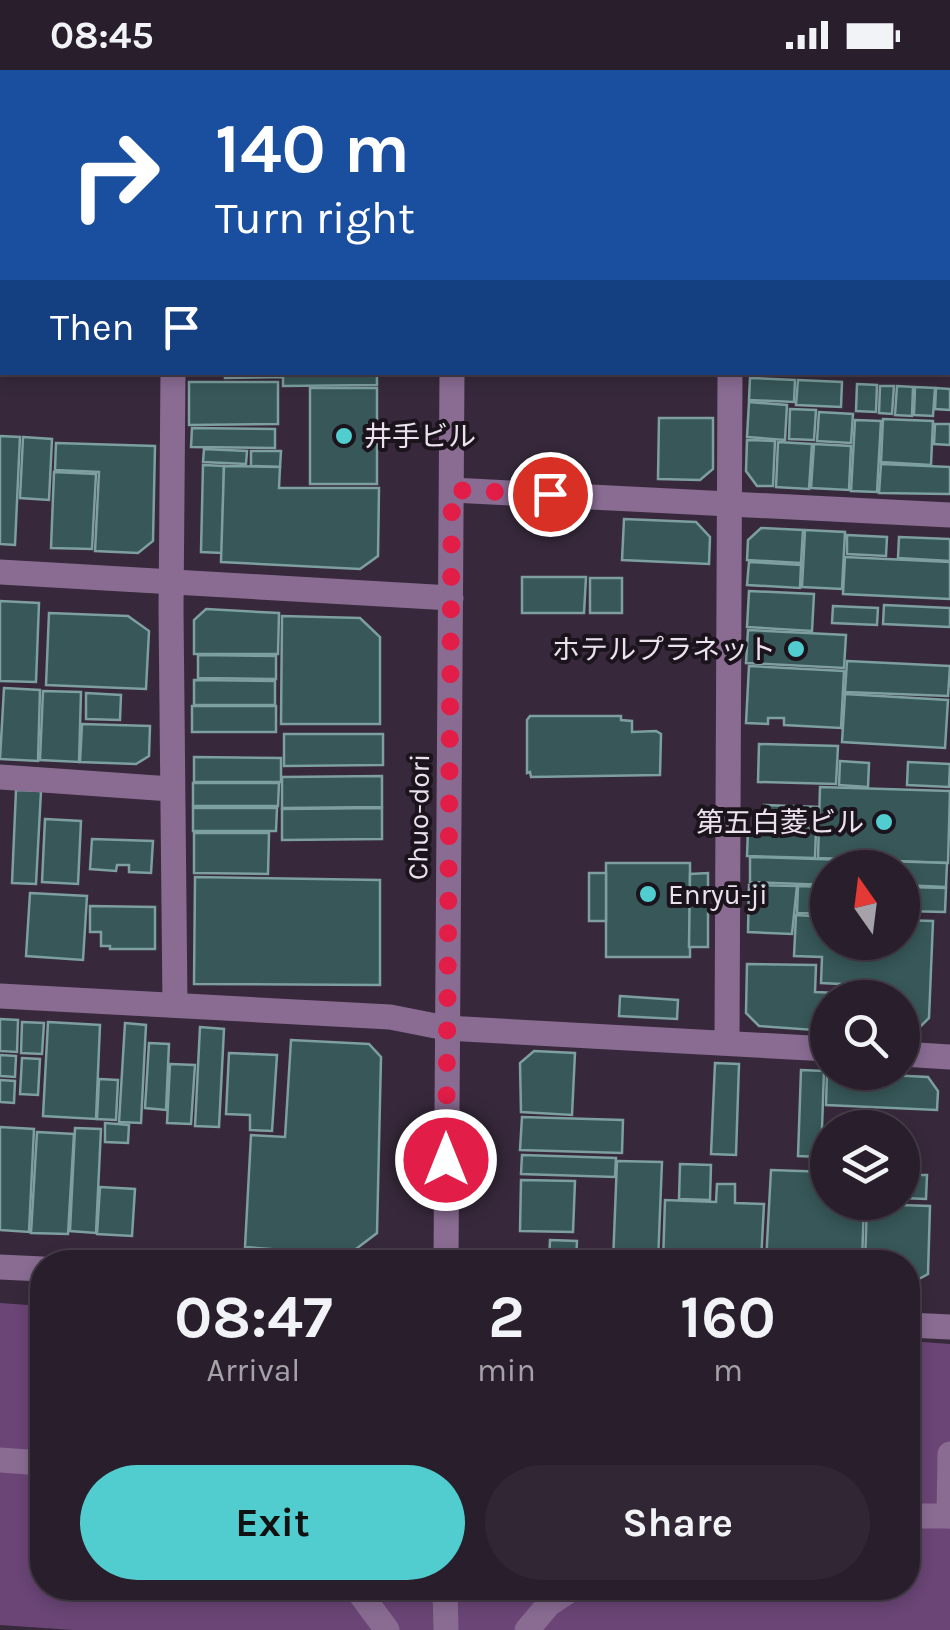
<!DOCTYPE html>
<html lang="en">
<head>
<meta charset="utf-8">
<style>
  body { margin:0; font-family:Karla,"Noto Sans JP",sans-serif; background:#312734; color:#f1f3f6; height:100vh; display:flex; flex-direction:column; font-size:38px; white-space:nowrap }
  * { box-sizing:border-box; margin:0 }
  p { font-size:32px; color:#a5a2a9 }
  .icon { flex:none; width:55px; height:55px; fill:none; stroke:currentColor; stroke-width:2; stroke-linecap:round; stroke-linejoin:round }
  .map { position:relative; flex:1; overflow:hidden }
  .drawer { position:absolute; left:30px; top:1180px; width:890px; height:350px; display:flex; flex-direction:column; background:#291f2c; border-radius:40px; box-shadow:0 5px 15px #0003,0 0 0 2px #453d48 }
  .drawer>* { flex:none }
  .banner { position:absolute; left:0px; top:0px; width:950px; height:305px; box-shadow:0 5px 15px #0003,0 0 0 2px #453d48; background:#1a4fa0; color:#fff; overflow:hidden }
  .needle { width:65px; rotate:346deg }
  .buttons { position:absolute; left:810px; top:780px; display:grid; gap:20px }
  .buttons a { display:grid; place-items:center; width:110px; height:110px; border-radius:50%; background:#291f2c; box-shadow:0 5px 15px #0003,0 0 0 2px #453d48; font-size:50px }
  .pin { position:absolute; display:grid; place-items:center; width:85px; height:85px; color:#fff; margin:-42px; border:5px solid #fff; border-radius:50%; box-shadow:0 2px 10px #0007 }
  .me { position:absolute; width:110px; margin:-55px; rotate:0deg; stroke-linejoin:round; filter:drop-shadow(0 0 8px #0008) }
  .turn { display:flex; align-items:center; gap:35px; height:210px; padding:0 50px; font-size:45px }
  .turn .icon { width:130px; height:130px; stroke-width:2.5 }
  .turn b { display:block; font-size:70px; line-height:85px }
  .then { display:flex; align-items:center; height:95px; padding:0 50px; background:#0003; gap:20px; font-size:38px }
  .eta { display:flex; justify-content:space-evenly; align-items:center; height:170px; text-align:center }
  .eta b { font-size:60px; font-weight:700; line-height:70px }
  .primary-button { display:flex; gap:20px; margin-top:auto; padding:20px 50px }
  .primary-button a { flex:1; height:115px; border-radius:60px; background:#52cdcf; color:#111; font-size:40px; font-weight:700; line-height:115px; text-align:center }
  .primary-button a+a { background:#312734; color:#f1f3f6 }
  .status { display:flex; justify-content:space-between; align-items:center; height:70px; padding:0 50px; background:#291f2c; direction:ltr }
  .status svg { height:28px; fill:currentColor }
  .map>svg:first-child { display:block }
  .green { fill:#6a4576 }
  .building { fill:#375758; stroke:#7d9f9f; stroke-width:2.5 }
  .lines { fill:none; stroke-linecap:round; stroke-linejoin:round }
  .minor { stroke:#8a6c93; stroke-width:25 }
  .route { stroke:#e11d48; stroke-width:18; stroke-dasharray:0 32.4 }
  .poi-dot { fill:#52cdcf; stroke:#1b141d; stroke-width:4 }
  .labels { text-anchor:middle; stroke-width:8; stroke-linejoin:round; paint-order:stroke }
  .poi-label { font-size:28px; fill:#ebe2ee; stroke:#1b141d; text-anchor:start }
  .street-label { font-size:28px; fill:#ebe2ee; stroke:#1b141d }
</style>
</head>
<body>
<div class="status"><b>08:45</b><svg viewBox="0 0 49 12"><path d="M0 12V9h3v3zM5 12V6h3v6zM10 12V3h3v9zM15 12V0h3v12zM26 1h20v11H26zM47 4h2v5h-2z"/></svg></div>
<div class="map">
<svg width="950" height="1560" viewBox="0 0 950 1560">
  <rect width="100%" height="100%" fill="#37293b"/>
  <!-- green -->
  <polygon class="green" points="0,1233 42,1236 42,1518 908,1518 908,1271 950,1274 950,1560 73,1560 0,1555"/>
  <!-- building -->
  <g class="building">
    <polygon points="225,302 377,302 377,315 283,316 283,307 225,308"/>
    <polygon points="750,308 795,310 794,332 749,330"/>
    <polygon points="798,310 842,312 841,337 796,335"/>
    <polygon points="189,312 278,312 278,354 189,355"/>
    <polygon points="857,314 877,315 876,342 856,341"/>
    <polygon points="880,316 894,316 892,344 879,343"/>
    <polygon points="897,316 913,317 912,346 895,345"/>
    <polygon points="915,317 935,318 933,346 914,345"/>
    <rect x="310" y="318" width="67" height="96"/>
    <polygon points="936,318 950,319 950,340 935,339"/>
    <polygon points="749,332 787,335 785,370 747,367"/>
    <polygon points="790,339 816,340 814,370 789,369"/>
    <polygon points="819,342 853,344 851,373 817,371"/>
    <polygon points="659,348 713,348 713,399 700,410 658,409"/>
    <polygon points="883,349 933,351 931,395 881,392"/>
    <polygon points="855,350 881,351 877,422 851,421"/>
    <polygon points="935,354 950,354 950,375 934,374"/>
    <polygon points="192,358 275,359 275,378 191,377"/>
    <polygon points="0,366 20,367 15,475 0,474"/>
    <polygon points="23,367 52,369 49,430 20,428"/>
    <polygon points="747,370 775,371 773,416 757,416 746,401"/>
    <polygon points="778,372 812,374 809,419 776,417"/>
    <polygon points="56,373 155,376 153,471 138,483 95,481 99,402 55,400"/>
    <polygon points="814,374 851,376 849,420 811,418"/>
    <polygon points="204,379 247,381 246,394 203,392"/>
    <polygon points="251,381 281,381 280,397 251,396"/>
    <polygon points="881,394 950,397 950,424 879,423"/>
    <polygon points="203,395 224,396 222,483 201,482"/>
    <polygon points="224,396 280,397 279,418 379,418 378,486 360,499 221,492"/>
    <polygon points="54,402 96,404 92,479 51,478"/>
    <polygon points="624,449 696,452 710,467 709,494 622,490"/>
    <polygon points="761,458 803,460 801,493 747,490 748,470"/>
    <polygon points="805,460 845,462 842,519 802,517"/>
    <polygon points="847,465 887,467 886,486 847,484"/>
    <polygon points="899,467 950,469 950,491 898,488"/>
    <polygon points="845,487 950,492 950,529 843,524"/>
    <polygon points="749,492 801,495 800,518 747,515"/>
    <polygon points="522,507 586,507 584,543 522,543"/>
    <rect x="590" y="508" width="32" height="35"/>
    <polygon points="749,521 814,524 812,561 747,557"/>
    <polygon points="0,531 39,533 36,612 0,611"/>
    <polygon points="884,535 950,538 950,557 883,554"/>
    <polygon points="833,536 878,538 877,555 832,553"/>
    <polygon points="206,539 279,543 278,584 194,584 194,550"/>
    <polygon points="49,543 128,546 149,561 146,619 46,615"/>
    <polygon points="282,546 360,548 380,567 380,654 281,654"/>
    <polygon points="748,560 846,565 844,598 746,593"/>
    <polygon points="198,585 276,586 276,609 198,608"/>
    <polygon points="847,591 950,596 948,626 845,622"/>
    <polygon points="749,596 844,601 841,658 784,655 784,648 768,648 768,654 746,653"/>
    <polygon points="194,610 275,611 275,635 194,635"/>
    <polygon points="4,618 40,620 38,691 0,689"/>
    <polygon points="43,621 81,622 79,692 40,690"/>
    <polygon points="86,623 121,625 120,650 86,649"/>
    <polygon points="845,624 948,630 945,678 842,672"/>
    <rect x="192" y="636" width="84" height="26"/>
    <polygon points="530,646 621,646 621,650 632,651 632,662 656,661 661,664 660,705 531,707 530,702 527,703 527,650"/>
    <polygon points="82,654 150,656 149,686 136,694 80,692"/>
    <polygon points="284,664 383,664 383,695 284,696"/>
    <polygon points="759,674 838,676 836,714 758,712"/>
    <polygon points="194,687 281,688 281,712 194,712"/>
    <polygon points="840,691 869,693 868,717 839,715"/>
    <polygon points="908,692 950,694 949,717 907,715"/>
    <polygon points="382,706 382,737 282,738 282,707"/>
    <polygon points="193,713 279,713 278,736 193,736"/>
    <polygon points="820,717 950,721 948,793 818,788"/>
    <polygon points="16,720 41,721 36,814 12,813"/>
    <polygon points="764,735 819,737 818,759 764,757"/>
    <polygon points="193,738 277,738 276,761 193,761"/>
    <polygon points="382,738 382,769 282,770 282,739"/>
    <polygon points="45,749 81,751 78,814 42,812"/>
    <polygon points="748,760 816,761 815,788 747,786"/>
    <polygon points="194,763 269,763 268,804 194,803"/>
    <polygon points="92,769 153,771 151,803 129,802 129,795 117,795 116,801 90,799"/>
    <polygon points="750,787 849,790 849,798 828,798 828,815 750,812"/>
    <polygon points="855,790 947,793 946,817 902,815 902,798 855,798"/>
    <rect x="606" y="793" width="84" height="94"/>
    <rect x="589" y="803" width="17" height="48"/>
    <polygon points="708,803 708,877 689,877 690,804"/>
    <polygon points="195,807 380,810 380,915 194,914"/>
    <polygon points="749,815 797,816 792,864 748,862"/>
    <polygon points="798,816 828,817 828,844 797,843"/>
    <polygon points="908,817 946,818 945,842 904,841"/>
    <polygon points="30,823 87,826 83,890 26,886"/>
    <polygon points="90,836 155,837 155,879 110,879 110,876 101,876 101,862 90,862"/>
    <polygon points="796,845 828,847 828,872 902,872 902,850 933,851 929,948 920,957 902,956 902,928 860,928 861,915 821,913 822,887 794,886"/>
    <polygon points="747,894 816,895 815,922 838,923 837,928 828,928 828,961 759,956 746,943"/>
    <polygon points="620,926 678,930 677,949 619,946"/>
    <polygon points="0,949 18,950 17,982 0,981"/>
    <polygon points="22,952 44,953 42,984 21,983"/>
    <polygon points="48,952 100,955 96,1049 43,1046"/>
    <polygon points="125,953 146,955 141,1053 119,1052"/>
    <polygon points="200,957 224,959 219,1057 195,1056"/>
    <polygon points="291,970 369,974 381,987 377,1163 348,1185 245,1177 251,1065 285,1067"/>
    <polygon points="149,973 169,974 166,1040 145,1038"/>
    <polygon points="534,981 575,983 572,1045 521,1042 520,993"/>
    <polygon points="229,983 277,985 272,1061 250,1060 250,1045 226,1044"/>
    <polygon points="0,985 16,986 15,1007 0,1006"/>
    <polygon points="22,988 40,989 38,1025 20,1024"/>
    <polygon points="715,993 739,994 736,1085 711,1084"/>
    <polygon points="170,994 195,995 191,1054 167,1053"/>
    <polygon points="801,1000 824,1001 821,1087 798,1086"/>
    <polygon points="827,1002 928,1007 938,1021 937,1040 826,1035"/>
    <polygon points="99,1009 118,1010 116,1050 97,1049"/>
    <polygon points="0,1010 15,1011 14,1033 0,1032"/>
    <polygon points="522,1047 623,1050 622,1083 520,1080"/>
    <polygon points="105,1053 129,1055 128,1073 105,1072"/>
    <polygon points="0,1057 34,1059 29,1162 0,1160"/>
    <polygon points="75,1058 101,1059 96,1163 70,1161"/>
    <polygon points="37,1062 74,1064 68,1164 31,1163"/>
    <polygon points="522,1085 616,1088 615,1107 521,1104"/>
    <polygon points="617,1091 662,1092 658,1192 613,1192"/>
    <polygon points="680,1094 711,1095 710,1130 679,1129"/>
    <polygon points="771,1100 828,1102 828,1132 864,1134 862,1192 766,1192"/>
    <polygon points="902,1105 927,1105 926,1129 902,1128"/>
    <polygon points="521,1110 575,1111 573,1162 520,1161"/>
    <polygon points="717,1114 735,1114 735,1133 764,1134 761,1192 663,1192 665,1130 716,1132"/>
    <polygon points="100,1117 135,1119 132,1166 97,1164"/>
    <polygon points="867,1134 930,1136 928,1204 908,1215 908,1192 865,1192"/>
    <polygon points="550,1170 577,1171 576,1192 549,1192"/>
  </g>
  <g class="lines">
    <!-- minor -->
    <g class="minor">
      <polyline points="453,0 453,2"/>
      <polyline points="681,0 681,2"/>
      <polyline points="177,2 177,0"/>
      <polyline points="837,2 837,0"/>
      <polyline points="948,29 950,29"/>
      <polyline points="0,232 2,232"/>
      <polyline points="173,302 171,540 175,935"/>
      <polyline points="452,420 950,445"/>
      <polyline points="0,502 451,528"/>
      <polyline points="0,707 171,719"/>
      <polyline points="0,926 390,947 446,958 828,979"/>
      <polyline points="727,972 730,302"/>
      <polyline points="902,984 950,987"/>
      <polyline points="446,1192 452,302"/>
      <polyline points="0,1197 42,1199"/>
      <polyline points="908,1255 950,1257"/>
      <polyline points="0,1390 42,1393"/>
      <polyline points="908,1446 950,1446"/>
      <polyline points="949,1446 950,1384"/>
      <polyline points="356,1518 387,1560"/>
      <polyline points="445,1518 446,1560"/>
      <polyline points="527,1560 549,1534 573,1518"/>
    </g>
  </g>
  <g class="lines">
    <!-- route -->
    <polyline class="route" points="446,1090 452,420 550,424"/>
  </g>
  <!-- markers -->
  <g class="poi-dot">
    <circle cx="344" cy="366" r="10"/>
    <circle cx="796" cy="579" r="10"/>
    <circle cx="884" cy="752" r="10"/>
    <circle cx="648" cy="824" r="10"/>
  </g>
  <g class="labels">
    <!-- poi labels -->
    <g class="poi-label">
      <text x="364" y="376">井手ビル</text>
      <text x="776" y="589" text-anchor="end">ホテルプラネット</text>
      <text x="864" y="762" text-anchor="end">第五白菱ビル</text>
      <text x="668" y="834">Enryū-ji</text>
    </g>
    <!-- street labels -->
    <g class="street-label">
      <text transform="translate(418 747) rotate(-89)" y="10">Chuo-dori</text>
    </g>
  </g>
</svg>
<div class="buttons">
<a><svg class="needle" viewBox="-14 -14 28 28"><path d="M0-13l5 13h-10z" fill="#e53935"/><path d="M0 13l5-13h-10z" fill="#a5a2a9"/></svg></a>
<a><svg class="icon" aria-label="search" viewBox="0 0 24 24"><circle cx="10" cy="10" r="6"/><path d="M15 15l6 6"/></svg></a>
<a><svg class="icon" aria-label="layers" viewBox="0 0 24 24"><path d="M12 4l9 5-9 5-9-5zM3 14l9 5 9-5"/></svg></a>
</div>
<div class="pin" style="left:550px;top:424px;background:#d93025"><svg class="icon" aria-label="arrive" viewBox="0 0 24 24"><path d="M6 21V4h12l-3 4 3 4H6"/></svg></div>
<svg class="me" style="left:446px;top:1090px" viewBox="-20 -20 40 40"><circle r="17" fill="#e11d48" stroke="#fff" stroke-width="3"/><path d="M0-11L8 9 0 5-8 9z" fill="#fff"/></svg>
<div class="banner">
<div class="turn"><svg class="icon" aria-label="right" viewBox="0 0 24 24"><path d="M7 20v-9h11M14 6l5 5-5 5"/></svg><div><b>140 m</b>Turn right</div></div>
<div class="then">Then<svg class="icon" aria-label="arrive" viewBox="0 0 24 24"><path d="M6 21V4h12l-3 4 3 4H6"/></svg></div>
</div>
<section class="drawer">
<div class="eta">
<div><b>08:47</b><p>Arrival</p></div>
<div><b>2</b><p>min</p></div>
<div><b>160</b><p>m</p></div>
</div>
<div class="primary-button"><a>Exit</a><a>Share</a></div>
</section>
</div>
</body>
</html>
